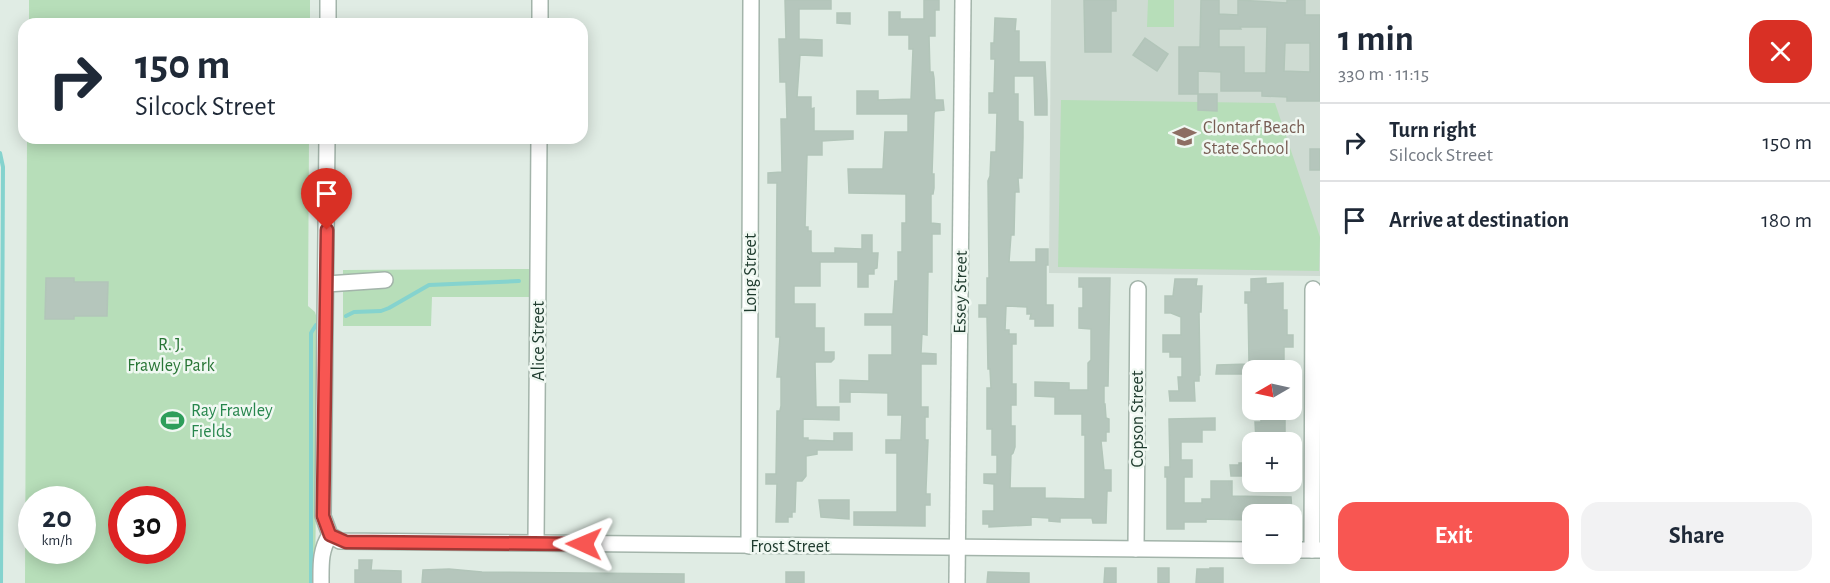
<!DOCTYPE html>
<html lang="en">
<head>
<meta charset="utf-8">
<style>
  body { margin:0; font-family:"Alegreya Sans",sans-serif; background:#f2f2f3; color:#1f2937; height:100vh; display:flex; flex-direction:column; font-size:22px; white-space:nowrap }
  * { box-sizing:border-box; margin:0 }
  p { font-size:20px; color:#747a83 }
  .icon { flex:none; width:33px; height:33px; fill:none; stroke:currentColor; stroke-width:2; stroke-linecap:round; stroke-linejoin:round }
  .map { position:relative; flex:1; overflow:hidden }
  .sheet { display:flex; flex-direction:column; background:#fff; width:510px }
  .sheet>* { flex:none }
  .guide { position:absolute; left:18px; top:18px; width:570px; height:126px; border-radius:18px; box-shadow:0 3px 15px #0003; background:#fff; color:#1f2937; overflow:hidden }
  .needle { width:39px; rotate:261deg }
  .fabs { position:absolute; left:1242px; top:360px; display:grid; gap:12px }
  .fabs a { display:grid; place-items:center; width:60px; height:60px; border-radius:12px; background:#fff; box-shadow:0 3px 15px #0003; font-size:30px }
  .speed { position:absolute; left:18px; top:486px; display:flex; gap:12px; font-size:30px; font-weight:700; text-align:center }
  .speed>* { display:grid; place-content:center; width:78px; height:78px; border-radius:50%; background:#fff; box-shadow:0 3px 15px #0003; line-height:1 }
  .speed small { font-size:15px; font-weight:400 }
  .speed .limit { border:9px solid #d22; background:#fff; color:#111 }
  .pin { position:absolute; display:grid; place-items:center; width:51px; height:51px; color:#fff; margin:-62px -26px; border-radius:50% 50% 50% 0; rotate:-45deg; box-shadow:0 0 6px #0007 }
  .pin .icon { rotate:45deg }
  .me { position:absolute; width:66px; margin:-33px; rotate:271deg; stroke-linejoin:round; filter:drop-shadow(0 0 4px #0008) }
  .turn { display:flex; align-items:center; gap:21px; height:126px; padding:0 18px; font-size:27px }
  .turn .icon { width:78px; height:78px; stroke-width:2.5 }
  .turn b { display:block; font-size:42px; line-height:51px }
  .round { display:grid; place-items:center; flex:none; width:63px; height:63px; border-radius:18px; background:#f2f2f3 }
  .overview { display:flex; align-items:center; justify-content:space-between; height:102px; padding:0 18px }
  h1 { font-size:36px; font-weight:700; line-height:45px }
  .action { display:flex; gap:12px; margin-top:auto; padding:12px 18px }
  .action a { flex:1; height:69px; border-radius:18px; background:#f85652; color:#fff; font-size:24px; font-weight:700; line-height:69px; text-align:center }
  .action a+a { background:#f2f2f3; color:#1f2937 }
  ul { padding:0; list-style:none }
  li { display:flex; align-items:center; gap:18px; height:78px; padding:0 18px; border-top:2px solid #e0e1e3 }
  li div { flex:1 }
  li b { display:block; font-size:22px }
  li em { font-style:normal }
  main { display:flex; flex:1; min-height:0 }
  .map>svg:first-child { display:block }
  .built { fill:#cedbd2 }
  .green { fill:#b7deb9; fill-rule:evenodd }
  .lines { fill:none; stroke-linecap:round; stroke-linejoin:round }
  .stream { stroke:#85d3ce; stroke-width:4 }
  .building { fill:#b5c6bc; stroke:#b2c5b9; stroke-width:1.5; fill-rule:evenodd }
  .minor-casing { stroke:#a3b4aa; stroke-width:18 }
  .minor { stroke:#fff; stroke-width:15 }
  .route-casing { stroke:#a13835; stroke-width:15 }
  .route { stroke:#f85652; stroke-width:10 }
  .labels { text-anchor:middle; stroke-width:5; stroke-linejoin:round; paint-order:stroke }
  .education-label { font-size:18px; fill:#785e54; stroke:#f0f8f2; text-anchor:start }
  .street-label { font-size:18px; fill:#203c2f; stroke:#f0f8f2 }
  .park-label { font-size:18px; fill:#287535; stroke:#f0f8f2 }
  .leisure-label { font-size:18px; fill:#27864d; stroke:#f0f8f2; text-anchor:start }
</style>
</head>
<body>
<main>
<div class="map">
<svg width="1320" height="583" viewBox="0 0 1320 583">
  <rect width="100%" height="100%" fill="#e0ece4"/>
  <!-- built -->
  <polygon class="built" points="1051,0 1320,0 1320,276 1049,273"/>
  <!-- green -->
  <g class="green">
    <rect x="29" y="0" width="281" height="24"/>
    <polygon points="1148,0 1174,0 1174,27 1147,27"/>
    <polygon points="1061,100 1275,103 1320,237 1319,271 1058,267"/>
    <path d="M27 138H309L308 306 315 312 318 322 315 583H25ZM32 500H82V550H32ZM122 500H172V550H122Z"/>
    <polygon points="530,269 529,297 432,297 431,326 343,326 343,270"/>
  </g>
  <g class="lines">
    <!-- stream -->
    <g class="stream">
      <polyline points="0,153 3,167 1,583"/>
      <polyline points="346,316 354,312 381,311 389,308 429,285 519,281"/>
      <polyline points="311,583 311,333 316,325"/>
    </g>
  </g>
  <!-- building -->
  <g class="building">
    <polygon points="785,0 831,0 831,9 799,9 799,39 822,40 822,56 800,55 797,97 811,97 811,109 814,108 814,131 853,131 853,139 822,141 822,155 807,155 805,227 808,227 808,231 811,231 811,251 812,253 835,253 835,248 862,249 862,235 872,235 872,253 878,253 877,268 874,269 874,274 868,274 868,287 858,287 858,262 820,262 820,286 794,286 794,304 815,304 815,328 824,328 824,352 834,352 834,359 831,362 815,362 816,407 839,407 839,420 803,419 803,438 808,438 808,440 834,441 834,433 852,433 852,450 817,450 817,454 806,456 806,476 802,481 796,481 795,512 792,512 792,517 788,517 788,522 776,522 777,484 766,484 766,474 776,474 777,411 780,411 781,406 781,377 777,377 780,337 776,337 777,183 768,183 768,173 782,172 781,119 787,119 786,82 780,82 779,39 786,39"/>
    <polygon points="924,0 939,0 939,10 935,10 935,36 929,36 930,72 933,72 934,78 935,100 943,100 944,110 935,111 934,113 932,174 934,174 934,188 933,194 931,194 931,223 940,224 940,234 932,234 932,272 928,272 927,335 922,334 921,353 936,354 936,364 921,364 921,407 928,407 928,417 925,417 925,440 928,440 926,489 926,494 930,494 930,505 925,505 925,526 854,525 854,512 897,512 897,453 886,453 886,440 901,440 902,415 888,415 888,393 850,392 850,402 840,402 840,380 869,381 869,355 892,355 892,325 865,325 865,314 893,314 895,281 898,281 898,252 902,252 902,223 906,223 906,194 849,193 848,169 883,169 885,132 908,132 908,114 857,114 857,91 878,91 878,100 911,99 913,49 909,49 909,35 889,35 889,12 900,12 900,19 924,19"/>
    <polygon points="1084,0 1116,0 1116,11 1111,11 1111,52 1085,52"/>
    <path d="M1201 0H1219V14L1238 15V0L1287 3V0H1305V15H1320V101H1287V97L1262 96V91H1221V72L1198 71V94H1179V47H1200ZM1240 27H1267L1266 73H1244V47H1219V29H1241ZM1285 43H1310V72L1284 71Z"/>
    <polygon points="837,13 850,13 850,24 837,23"/>
    <polygon points="995,18 1016,19 1015,31 1019,31 1019,62 1045,62 1047,100 1047,115 1035,115 1034,76 1014,76 1014,94 1018,94 1018,121 1023,122 1023,137 1022,178 1018,178 1019,192 1015,192 1014,235 1011,235 1009,262 1036,262 1036,249 1048,249 1048,265 1046,265 1046,305 1053,305 1053,326 1035,326 1035,319 1030,319 1031,314 1027,314 1027,307 1006,306 1005,330 1009,330 1009,334 1016,334 1016,344 1012,344 1012,384 1016,384 1016,405 1011,405 1011,426 1015,426 1015,447 1013,453 1011,455 1010,488 1045,488 1045,498 1085,499 1085,435 1082,435 1082,414 1055,414 1055,397 1035,396 1035,382 1069,383 1069,390 1088,390 1088,363 1091,360 1091,329 1079,328 1079,308 1083,308 1083,287 1079,287 1079,278 1110,278 1108,386 1104,386 1104,404 1105,404 1106,418 1109,419 1109,432 1106,432 1106,441 1101,441 1104,470 1111,470 1111,491 1107,491 1106,523 1093,523 1092,518 1060,518 1060,522 1049,521 1049,518 1031,517 1031,525 989,527 989,524 983,524 983,511 994,511 994,484 984,483 984,474 997,474 997,455 992,455 992,429 987,429 987,388 991,388 990,369 988,369 987,317 979,317 979,305 987,305 987,278 989,278 988,181 990,176 991,152 996,152 997,113 989,113 989,93 994,93 995,59 991,59 991,43 994,43"/>
    <polygon points="1145,38 1168,54 1157,71 1133,55"/>
    <polygon points="1198,94 1217,94 1217,111 1198,110"/>
    <rect x="1310" y="149" width="10" height="21"/>
    <polygon points="46,278 74,278 74,282 108,282 107,316 74,316 74,319 45,319"/>
    <polygon points="1266,278 1266,284 1283,283 1283,310 1287,310 1287,335 1293,335 1293,347 1284,347 1284,360 1281,360 1281,370 1252,370 1252,374 1216,374 1217,365 1249,364 1248,303 1245,303 1245,292 1251,292 1251,279"/>
    <polygon points="1175,279 1197,279 1196,286 1202,286 1201,312 1199,312 1200,375 1199,375 1199,381 1194,381 1195,401 1170,401 1169,391 1179,391 1178,377 1182,377 1182,357 1170,357 1170,352 1163,352 1163,335 1181,335 1181,317 1171,313 1165,313 1165,296 1173,296"/>
    <polygon points="1261,410 1285,410 1285,435 1282,435 1282,442 1256,440 1255,422 1261,422"/>
    <polygon points="1215,418 1215,430 1202,430 1202,442 1181,442 1181,460 1192,460 1192,477 1184,477 1184,503 1202,503 1202,499 1211,499 1211,481 1232,481 1232,496 1291,497 1292,512 1289,512 1289,514 1252,514 1252,520 1206,519 1206,522 1184,522 1184,529 1167,529 1167,477 1165,477 1165,467 1170,467 1169,419"/>
    <polygon points="1239,463 1252,463 1252,476 1231,476 1230,465 1239,465"/>
    <polygon points="819,500 849,500 849,519 821,517"/>
    <polygon points="359,560 372,560 371,570 401,571 401,583 355,583 355,570 359,570"/>
    <polygon points="1105,568 1116,568 1116,583 1104,583"/>
    <rect x="1158" y="568" width="11" height="15"/>
    <polygon points="1210,568 1223,568 1223,583 1196,583 1197,569 1210,569"/>
    <polygon points="449,569 482,572 684,574 684,583 422,583 423,570"/>
    <rect x="786" y="572" width="18" height="11"/>
    <polygon points="988,572 1029,573 1029,583 987,583"/>
  </g>
  <g class="lines">
    <defs>
      <g id="minor">
        <polyline points="328,24 328,0"/>
        <polyline points="540,24 540,0"/>
        <polyline points="327,138 323,516 330,535 340,541 1252,550"/>
        <polyline points="327,284 385,280"/>
        <polyline points="536,543 539,138"/>
        <polyline points="749,546 751,0"/>
        <polyline points="1136,549 1138,289"/>
        <polyline points="1292,550 1320,550"/>
        <polyline points="1312,550 1313,289"/>
        <path d="M321 583C321 565 320 550 330 535"/>
        <polyline points="957,583 963,0"/>
      </g>
    </defs>
    <!-- minor casing -->
    <use href="#minor" class="minor-casing"/>
    <!-- minor -->
    <use href="#minor" class="minor"/>
  </g>
  <g class="lines">
    <defs>
      <polyline id="route" points="327,230 323,516 330,535 346,542 584,544"/>
    </defs>
    <!-- route casing -->
    <use href="#route" class="route-casing"/>
    <!-- route -->
    <use href="#route" class="route"/>
  </g>
  <!-- icons -->
  <defs>
    <symbol id="school-bare" viewBox="-9 -9 18 18"><path d="M0-5L7-2L0 1L-7-2ZM-4 1L0 2.5L4 1V4Q0 6-4 4Z" fill="#8d6e63" stroke="#f0f8f2" stroke-width="2.5" paint-order="stroke"/></symbol>
    <symbol id="stadium-bare" viewBox="-9 -9 18 18"><path d="M0-5a6.5 5 0 1 0 0 10a6.5 5 0 1 0 0-10ZM-3.5-1.8h7v3.6h-7Z" fill="#2e9e5b" stroke="#f0f8f2" stroke-width="2.5" paint-order="stroke"/></symbol>
  </defs>
  <g fill-rule="evenodd">
    <use href="#school-bare" x="1168" y="120" width="33" height="33"/>
    <use href="#stadium-bare" x="156" y="404" width="33" height="33"/>
  </g>
  <g class="labels">
    <!-- education labels -->
    <g class="education-label">
      <text x="1203" y="133">Clontarf Beach<tspan x="1203" dy="21">State School</tspan></text>
    </g>
    <!-- street labels -->
    <g class="street-label">
      <text transform="translate(750 273) rotate(-90)" y="6">Long Street</text>
      <text transform="translate(960 292) rotate(-89)" y="6">Essey Street</text>
      <text transform="translate(538 341) rotate(-90)" y="6">Alice Street</text>
      <text transform="translate(1137 419) rotate(-90)" y="6">Copson Street</text>
      <text x="790" y="552">Frost Street</text>
    </g>
    <!-- park labels -->
    <g class="park-label">
      <text x="171" y="350">R. J.<tspan x="171" dy="21">Frawley Park</tspan></text>
    </g>
    <!-- leisure labels -->
    <g class="leisure-label">
      <text x="191" y="416">Ray Frawley<tspan x="191" dy="21">Fields</tspan></text>
    </g>
  </g>
</svg>
<div class="fabs">
<a><svg class="needle" viewBox="-14 -14 28 28"><path d="M0-13l5 13h-10z" fill="#e53935"/><path d="M0 13l5-13h-10z" fill="#747a83"/></svg></a>
<a>+</a>
<a>−</a>
</div>
<div class="speed"><div>20<small>km/h</small></div><div class="limit">30</div></div>
<div class="pin" style="left:327px;top:230px;background:#d93025"><svg class="icon" aria-label="arrive" viewBox="0 0 24 24"><path d="M6 21V4h12l-3 4 3 4H6"/></svg></div>
<svg class="me" style="left:584px;top:544px" viewBox="-20 -20 40 40"><path d="M0-17L14 15 0 8-14 15z" fill="#f85652" stroke="#fff" stroke-width="4"/></svg>
<div class="guide">
<div class="turn"><svg class="icon" aria-label="right" viewBox="0 0 24 24"><path d="M7 20v-9h11M14 6l5 5-5 5"/></svg><div><b>150 m</b>Silcock Street</div></div>
</div>
</div>
<section class="sheet">
<div class="overview"><div><h1>1 min</h1><p>330 m · 11:15</p></div><a class="round" style="background:#d93025;color:#fff"><svg class="icon" aria-label="close" viewBox="0 0 24 24"><path d="M6 6l12 12M18 6L6 18"/></svg></a></div>
<ul>
<li><svg class="icon" aria-label="right" viewBox="0 0 24 24"><path d="M7 20v-9h11M14 6l5 5-5 5"/></svg><div><b>Turn right</b><p>Silcock Street</p></div><em>150 m</em></li>
<li><svg class="icon" aria-label="arrive" viewBox="0 0 24 24"><path d="M6 21V4h12l-3 4 3 4H6"/></svg><div><b>Arrive at destination</b></div><em>180 m</em></li>
</ul>
<div class="action"><a>Exit</a><a>Share</a></div>
</section>
</main>
</body>
</html>
